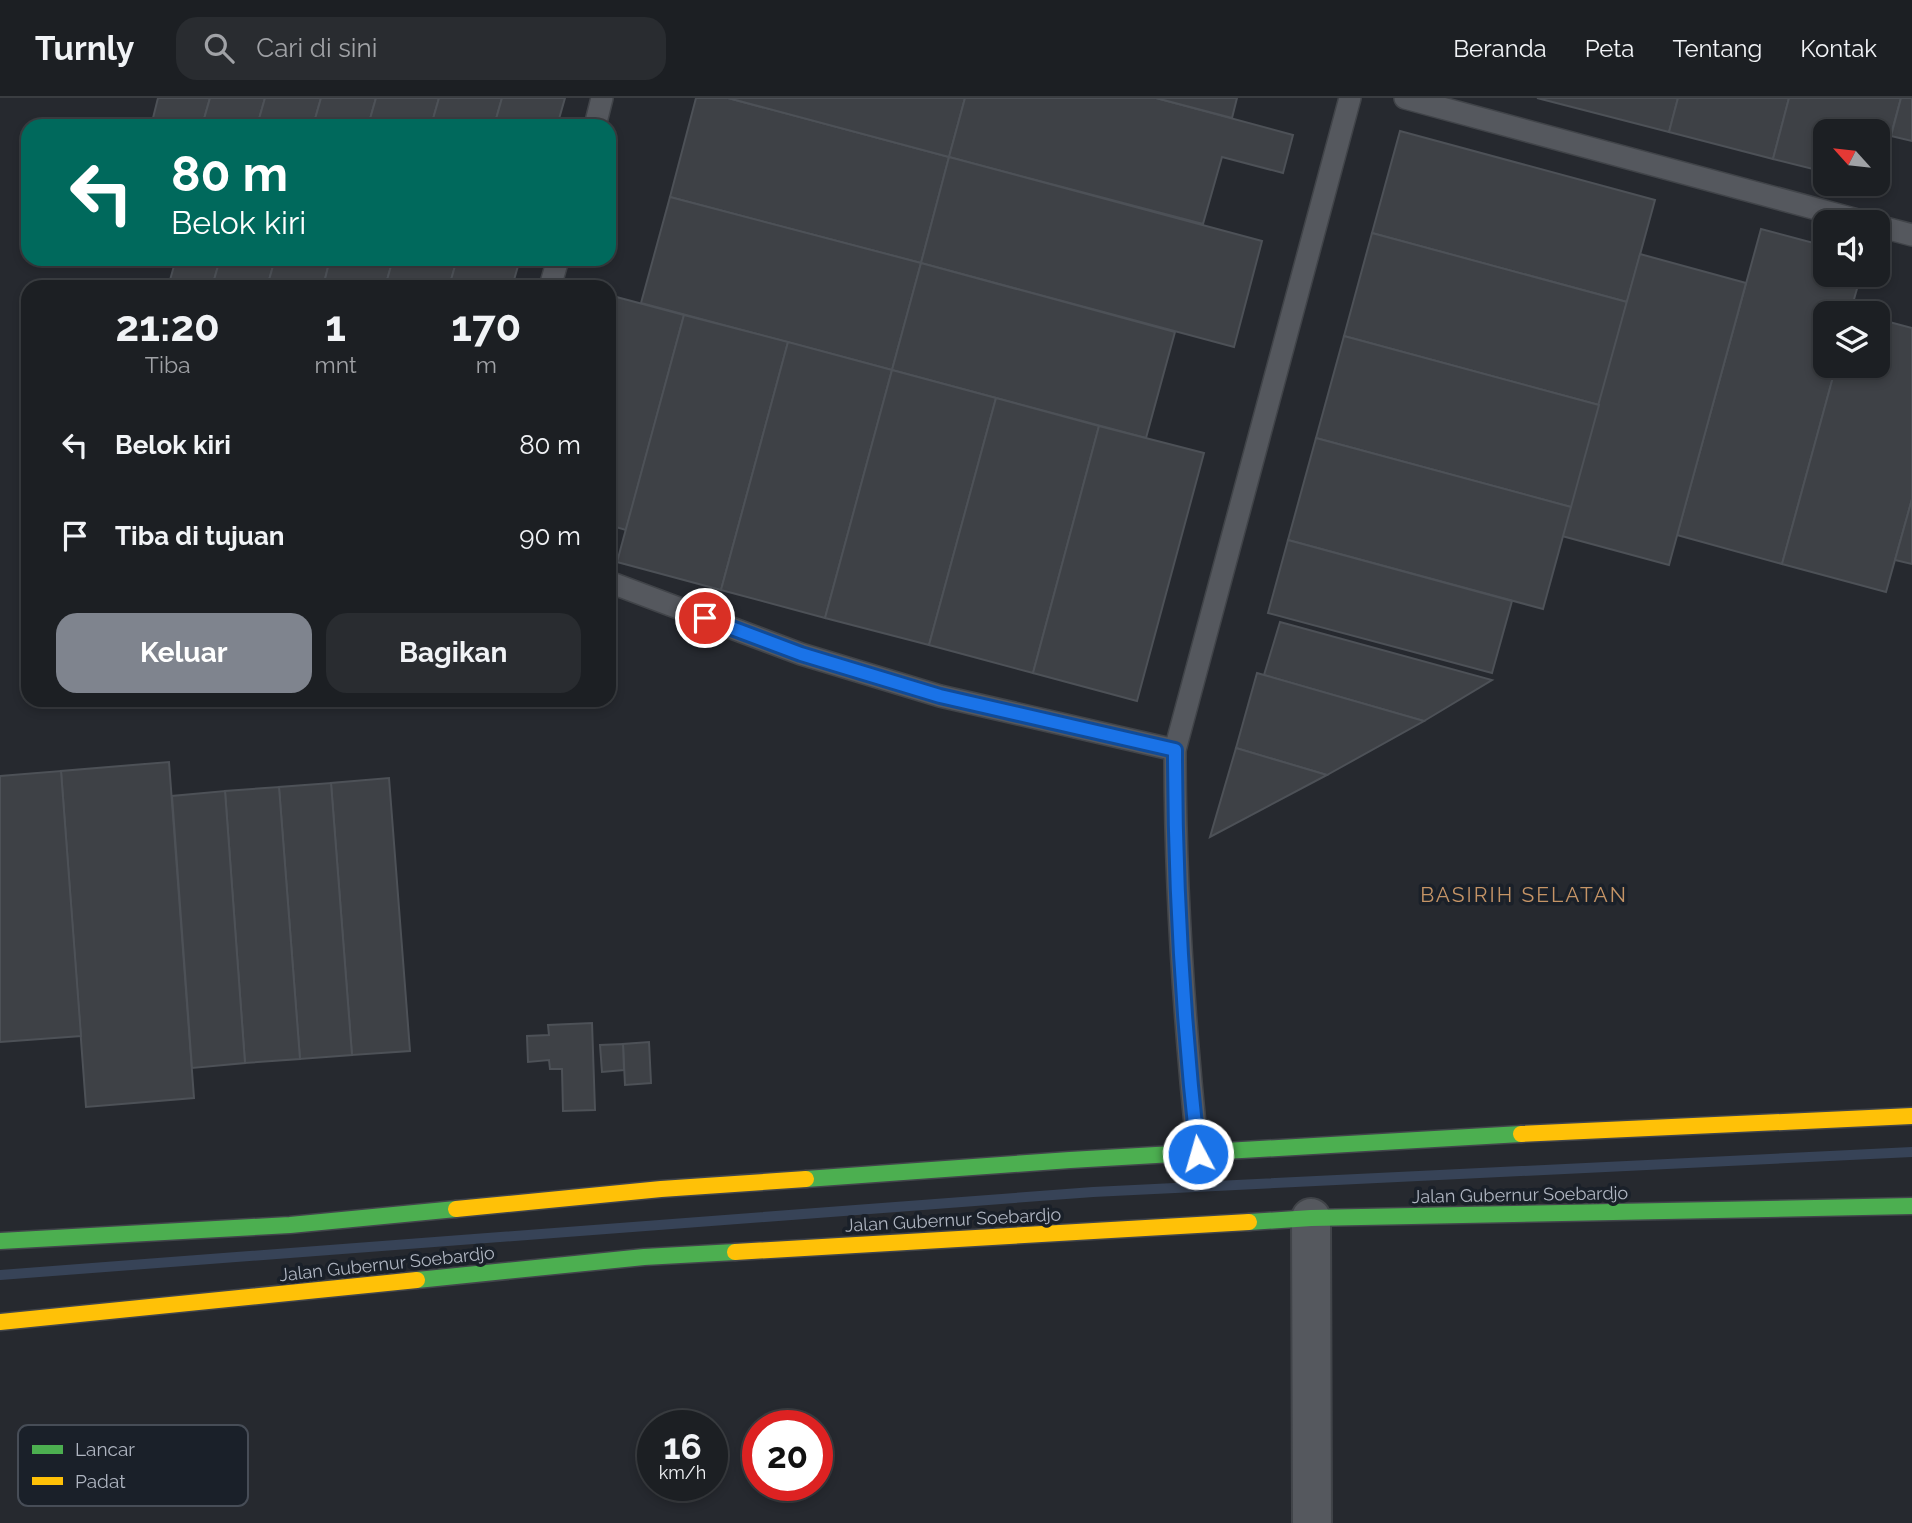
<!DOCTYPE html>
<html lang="id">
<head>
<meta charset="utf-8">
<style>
  body { margin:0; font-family:Raleway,sans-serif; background:#292c30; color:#f1f3f6; height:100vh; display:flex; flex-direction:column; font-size:26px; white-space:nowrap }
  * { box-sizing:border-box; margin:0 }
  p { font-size:23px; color:#a0a2a6 }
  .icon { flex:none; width:38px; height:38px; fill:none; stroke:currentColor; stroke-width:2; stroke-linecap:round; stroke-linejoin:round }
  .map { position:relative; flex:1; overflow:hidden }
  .sheet { position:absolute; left:21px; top:182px; width:595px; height:427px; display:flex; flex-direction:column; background:#1c1f23; border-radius:21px; box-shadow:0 4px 10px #0003,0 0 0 2px #3a3d41 }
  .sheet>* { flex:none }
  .guide { position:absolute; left:21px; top:21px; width:595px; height:147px; border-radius:21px; box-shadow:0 4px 10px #0003,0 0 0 2px #3a3d41; background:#00695c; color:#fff; overflow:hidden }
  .needle { width:46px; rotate:297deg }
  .buttons { position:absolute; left:1813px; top:21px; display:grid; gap:14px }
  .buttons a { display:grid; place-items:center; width:77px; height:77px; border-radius:14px; background:#1c1f23; box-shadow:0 4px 10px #0003,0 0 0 2px #3a3d41; font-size:35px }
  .speed { position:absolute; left:637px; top:1312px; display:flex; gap:14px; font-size:35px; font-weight:700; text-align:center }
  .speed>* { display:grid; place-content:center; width:91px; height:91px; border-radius:50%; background:#1c1f23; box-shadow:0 4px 10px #0003,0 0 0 2px #3a3d41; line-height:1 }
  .speed small { font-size:18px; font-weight:400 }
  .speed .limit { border:10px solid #d22; background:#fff; color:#111 }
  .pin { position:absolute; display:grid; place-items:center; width:60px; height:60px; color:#fff; margin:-30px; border:4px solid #fff; border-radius:50%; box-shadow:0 2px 7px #0007 }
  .me { position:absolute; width:77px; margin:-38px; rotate:354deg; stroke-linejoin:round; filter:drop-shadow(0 0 5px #0008) }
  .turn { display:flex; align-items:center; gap:24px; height:147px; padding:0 35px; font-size:32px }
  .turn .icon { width:91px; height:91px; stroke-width:2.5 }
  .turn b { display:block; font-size:49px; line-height:60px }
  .eta { display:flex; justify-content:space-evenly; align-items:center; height:119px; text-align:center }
  .eta b { font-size:42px; font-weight:700; line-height:49px }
  .cta { display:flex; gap:14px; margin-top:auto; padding:14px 35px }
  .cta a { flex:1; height:80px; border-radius:21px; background:#7f848e; color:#fff; font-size:28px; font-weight:700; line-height:80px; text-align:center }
  .cta a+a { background:#292c30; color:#f1f3f6 }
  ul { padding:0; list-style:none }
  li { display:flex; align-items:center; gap:21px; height:91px; padding:0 35px }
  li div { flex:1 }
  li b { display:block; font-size:26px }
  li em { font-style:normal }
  header { display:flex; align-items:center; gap:42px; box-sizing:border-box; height:98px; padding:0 35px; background:#1c1f23; border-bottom:2px solid #3a3d41 }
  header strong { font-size:33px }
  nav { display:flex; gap:38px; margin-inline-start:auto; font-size:24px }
  .search { width:490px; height:63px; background:#292c30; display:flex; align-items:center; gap:18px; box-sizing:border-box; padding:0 24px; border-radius:21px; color:#a0a2a6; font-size:26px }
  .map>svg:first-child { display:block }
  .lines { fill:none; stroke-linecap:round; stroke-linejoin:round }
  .stream { stroke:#374357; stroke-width:10 }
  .building { fill:#3e4146; stroke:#4d5157; stroke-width:2 }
  .lane-casing { stroke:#414449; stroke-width:24 }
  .street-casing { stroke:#414449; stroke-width:42 }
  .fast-casing { stroke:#42454b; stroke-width:19 }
  .slow-casing { stroke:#42454b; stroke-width:19 }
  .lane { stroke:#55585e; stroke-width:21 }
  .street { stroke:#55585e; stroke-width:38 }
  .fast { stroke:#4caf50; stroke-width:16 }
  .slow { stroke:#ffc107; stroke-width:16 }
  .route-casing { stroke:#114b97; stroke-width:18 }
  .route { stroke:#1a73e8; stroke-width:12 }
  .labels { text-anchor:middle; stroke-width:7; stroke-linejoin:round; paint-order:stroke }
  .street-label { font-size:18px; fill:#afb5c1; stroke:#1a2029 }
  .quarter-label { font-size:21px; letter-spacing:2px; fill:#c59466; stroke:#1a2029 }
  .key { fill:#1a2029; stroke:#474d57; stroke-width:2 }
  .key-label { font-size:19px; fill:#afb5c1 }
</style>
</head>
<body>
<header>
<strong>Turnly</strong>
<div class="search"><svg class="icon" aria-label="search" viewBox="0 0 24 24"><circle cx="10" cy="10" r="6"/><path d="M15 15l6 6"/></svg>Cari di sini</div>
<nav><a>Beranda</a><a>Peta</a><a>Tentang</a><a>Kontak</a></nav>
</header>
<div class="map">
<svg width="1912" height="1425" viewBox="0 0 1912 1425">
  <rect width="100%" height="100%" fill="#26292f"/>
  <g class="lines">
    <!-- stream -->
    <polyline class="stream" points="0,1177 1093,1094 1912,1054"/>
  </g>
  <!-- building -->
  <g class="building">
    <polygon points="158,0 210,0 202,28 151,28"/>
    <polygon points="210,0 265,0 257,28 202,28"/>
    <polygon points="265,0 321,0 313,28 257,28"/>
    <polygon points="321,0 376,0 368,28 313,28"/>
    <polygon points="376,0 439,0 431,28 368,28"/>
    <polygon points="439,0 502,0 494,28 431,28"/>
    <polygon points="502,0 565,0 557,28 494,28"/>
    <polygon points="696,0 728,0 949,59 921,165 670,99"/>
    <polygon points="728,0 965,0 949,59"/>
    <polygon points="965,0 1156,0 1293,37 1283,75 1222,59 1203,126 949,59"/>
    <polygon points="1156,0 1237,0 1232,20"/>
    <polygon points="1537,0 1678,0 1669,34"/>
    <polygon points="1678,0 1789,0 1773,61 1669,34"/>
    <polygon points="1789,0 1901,0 1877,88 1870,86 1878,86 1878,33 1825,33 1825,74 1773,61"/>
    <polygon points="1901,0 1912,0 1912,43 1891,38"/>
    <polygon points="1400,33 1655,102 1627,204 1372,135"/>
    <polygon points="949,59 1262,143 1234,249 921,165"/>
    <polygon points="670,99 921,165 892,272 641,205"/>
    <polygon points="1761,131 1825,148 1825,177 1861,177 1850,215 1825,215 1825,268 1836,268 1782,466 1677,437"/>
    <polygon points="1372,135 1627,204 1599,307 1344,238"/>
    <polygon points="1640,156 1746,185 1669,467 1562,438"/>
    <polygon points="176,161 220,161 212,189 168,189"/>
    <polygon points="220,161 275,161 267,189 212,189"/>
    <polygon points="275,161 330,161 323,189 267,189"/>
    <polygon points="330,161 393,161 385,189 323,189"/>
    <polygon points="393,161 457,161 449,189 385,189"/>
    <polygon points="457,161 520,161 512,189 449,189"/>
    <polygon points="921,165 1175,234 1146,340 892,272"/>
    <polygon points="609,197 684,217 626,432 609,427"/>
    <polygon points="684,217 788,244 721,492 617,464"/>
    <polygon points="1878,221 1912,230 1912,401 1886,494 1782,466 1836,268 1878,268"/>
    <polygon points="1344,238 1599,307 1571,409 1316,340"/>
    <polygon points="788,244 892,272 825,520 721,492"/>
    <polygon points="892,272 996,300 929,547 825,520"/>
    <polygon points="996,300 1099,328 1033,575 929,547"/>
    <polygon points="1099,328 1204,355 1137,603 1033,575"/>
    <polygon points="1316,340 1571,409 1543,511 1288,442"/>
    <polygon points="1912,401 1912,466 1895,462"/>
    <polygon points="1288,442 1512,503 1492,575 1268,515"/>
    <polygon points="1280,524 1492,582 1424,623 1264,577"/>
    <polygon points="1257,575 1264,577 1424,623 1327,677 1236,650"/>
    <polygon points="1236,650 1327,677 1210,739"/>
    <polygon points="169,664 194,1000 86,1009 61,673"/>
    <polygon points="61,673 81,938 0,944 0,678"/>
    <polygon points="389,680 410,953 352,957 331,685"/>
    <polygon points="331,685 352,957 300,961 279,689"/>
    <polygon points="279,689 300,961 245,965 225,693"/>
    <polygon points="225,693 245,965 192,970 172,698"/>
    <polygon points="592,925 595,1012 563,1013 562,971 550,971 549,962 528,964 527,938 549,937 548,927"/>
    <polygon points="649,944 651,985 625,987 623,946"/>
    <polygon points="623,946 624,972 602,974 600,947"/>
  </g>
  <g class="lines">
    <defs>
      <g id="lane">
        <polyline points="1405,0 1865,124"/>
        <polyline points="595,28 602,0"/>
        <polyline points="1878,128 1912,137"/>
        <polyline points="550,189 558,161"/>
        <polyline points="609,484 801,556 940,598 1175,652"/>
        <path d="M1198 1056C1184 922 1175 787 1175 652L1350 0"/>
      </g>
      <polyline id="street" points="1311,1120 1312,1425"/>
      <g id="fast">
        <polyline points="806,1081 1070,1062 1521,1036"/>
        <polyline points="1249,1124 1311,1120 1912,1108"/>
        <polyline points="0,1143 290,1127 456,1111"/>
        <polyline points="417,1182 644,1159 735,1154"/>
      </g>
      <g id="slow">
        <polyline points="1521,1036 1912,1018"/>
        <polyline points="456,1111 661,1091 806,1081"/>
        <polyline points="735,1154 1249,1124"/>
        <polyline points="0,1224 417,1182"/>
      </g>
    </defs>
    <!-- lane casing -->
    <use href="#lane" class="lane-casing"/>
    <!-- street casing -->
    <use href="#street" class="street-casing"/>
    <!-- fast casing -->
    <use href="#fast" class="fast-casing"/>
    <!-- slow casing -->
    <use href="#slow" class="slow-casing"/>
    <!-- lane -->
    <use href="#lane" class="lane"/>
    <!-- street -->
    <use href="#street" class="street"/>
    <!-- fast -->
    <use href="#fast" class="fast"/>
    <!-- slow -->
    <use href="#slow" class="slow"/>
  </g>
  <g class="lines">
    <defs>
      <path id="route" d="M705 520 801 556 940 598 1175 652C1175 787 1183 922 1198 1056"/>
    </defs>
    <!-- route casing -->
    <use href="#route" class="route-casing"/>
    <!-- route -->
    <use href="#route" class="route"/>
  </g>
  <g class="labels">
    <!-- street labels -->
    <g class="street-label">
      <text transform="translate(1520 1097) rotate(-1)" y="6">Jalan Gubernur Soebardjo</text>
      <text transform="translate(953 1122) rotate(-3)" y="6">Jalan Gubernur Soebardjo</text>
      <text transform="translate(387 1166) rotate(-6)" y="6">Jalan Gubernur Soebardjo</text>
    </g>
    <!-- quarter labels -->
    <g class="quarter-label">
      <text x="1524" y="804">BASIRIH SELATAN</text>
    </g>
  </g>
  <!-- legend -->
  <rect x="18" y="1327" width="230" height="81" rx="10" class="key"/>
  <rect x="32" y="1347" width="31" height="9" fill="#4caf50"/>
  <rect x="32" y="1379" width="31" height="8" fill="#ffc107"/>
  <g class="key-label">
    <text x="75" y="1358">Lancar</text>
    <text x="75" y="1390">Padat</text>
  </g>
</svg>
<div class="buttons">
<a><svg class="needle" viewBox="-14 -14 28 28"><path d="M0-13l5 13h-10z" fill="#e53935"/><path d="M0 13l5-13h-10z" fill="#a0a2a6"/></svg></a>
<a><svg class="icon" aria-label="sound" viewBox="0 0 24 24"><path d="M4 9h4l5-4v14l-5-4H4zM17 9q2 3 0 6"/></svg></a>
<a><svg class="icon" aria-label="layers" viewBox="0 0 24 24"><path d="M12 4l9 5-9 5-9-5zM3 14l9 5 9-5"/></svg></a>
</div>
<div class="speed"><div>16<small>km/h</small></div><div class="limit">20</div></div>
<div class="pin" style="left:705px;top:520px;background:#d93025"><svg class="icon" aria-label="arrive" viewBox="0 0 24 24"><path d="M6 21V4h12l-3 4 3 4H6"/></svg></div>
<svg class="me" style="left:1198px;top:1056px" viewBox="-20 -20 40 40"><circle r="17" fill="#1a73e8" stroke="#fff" stroke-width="3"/><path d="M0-11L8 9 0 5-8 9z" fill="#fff"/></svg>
<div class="guide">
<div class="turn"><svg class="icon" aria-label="left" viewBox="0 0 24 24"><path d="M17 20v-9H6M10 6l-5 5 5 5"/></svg><div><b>80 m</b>Belok kiri</div></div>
</div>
<section class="sheet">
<div class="eta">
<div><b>21:20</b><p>Tiba</p></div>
<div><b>1</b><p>mnt</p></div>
<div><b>170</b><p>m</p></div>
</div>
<ul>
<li><svg class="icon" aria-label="left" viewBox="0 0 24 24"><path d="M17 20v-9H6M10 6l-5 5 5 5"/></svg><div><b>Belok kiri</b></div><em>80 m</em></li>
<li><svg class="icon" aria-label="arrive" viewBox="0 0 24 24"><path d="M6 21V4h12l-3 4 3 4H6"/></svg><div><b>Tiba di tujuan</b></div><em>90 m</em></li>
</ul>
<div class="cta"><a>Keluar</a><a>Bagikan</a></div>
</section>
</div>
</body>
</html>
